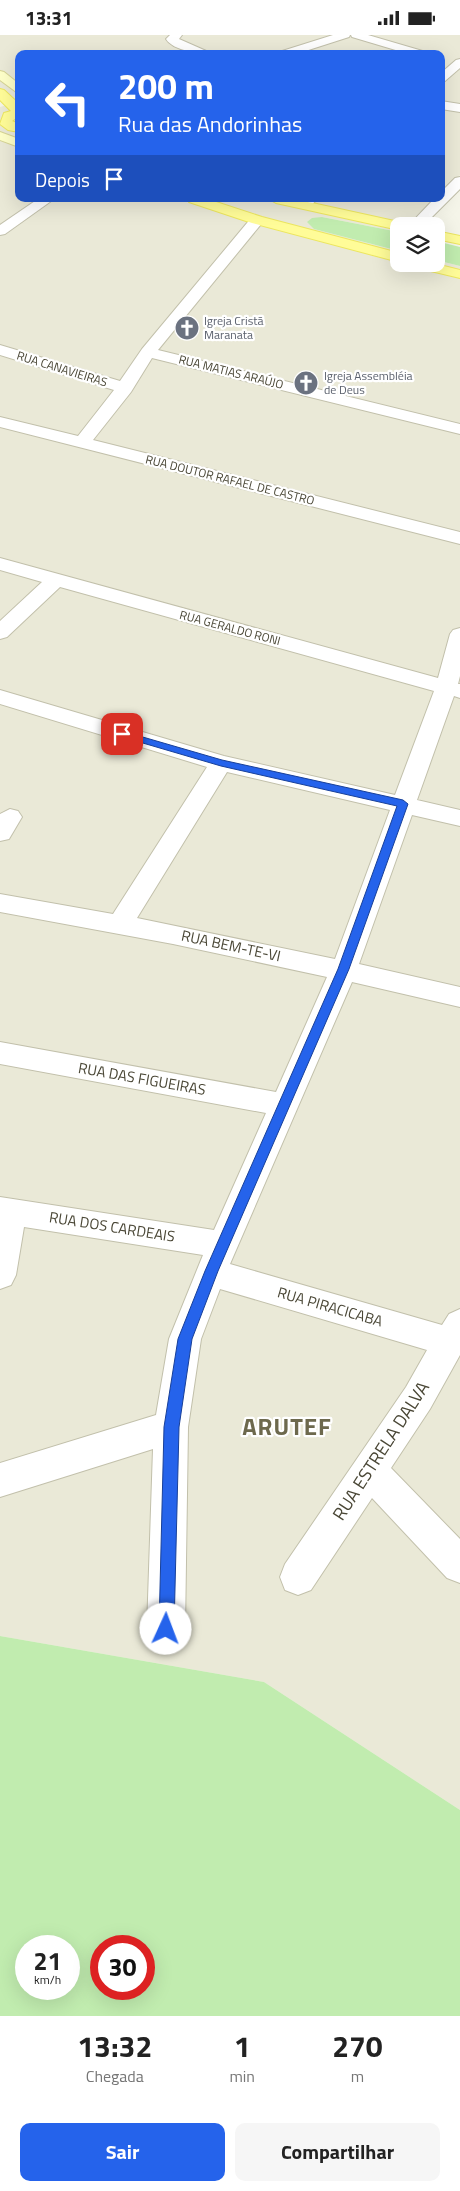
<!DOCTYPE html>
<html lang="pt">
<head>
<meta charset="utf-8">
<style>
  body { margin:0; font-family:"Titillium Web",sans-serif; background:#f6f6f6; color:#222; height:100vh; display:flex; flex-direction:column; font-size:19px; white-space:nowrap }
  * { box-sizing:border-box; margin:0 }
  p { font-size:16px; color:#767676 }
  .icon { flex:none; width:28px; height:28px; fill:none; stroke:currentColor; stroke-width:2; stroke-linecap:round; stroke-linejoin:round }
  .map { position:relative; height:1981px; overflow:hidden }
  .drawer { display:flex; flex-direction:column; background:#fff; flex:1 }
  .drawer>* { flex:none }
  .banner { position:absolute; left:15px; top:15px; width:430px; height:152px; border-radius:10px; box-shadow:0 5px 20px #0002; background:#2563eb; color:#fff; overflow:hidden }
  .buttons { position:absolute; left:390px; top:182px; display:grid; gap:10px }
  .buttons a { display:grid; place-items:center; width:55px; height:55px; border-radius:10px; background:#fff; box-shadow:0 5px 20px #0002; font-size:25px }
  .speed { position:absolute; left:15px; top:1900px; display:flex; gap:10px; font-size:25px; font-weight:700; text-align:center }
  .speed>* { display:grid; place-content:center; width:65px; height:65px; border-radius:50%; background:#fff; box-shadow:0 5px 20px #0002; line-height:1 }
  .speed small { font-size:12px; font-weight:400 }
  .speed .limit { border:8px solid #d22; background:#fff; color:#111 }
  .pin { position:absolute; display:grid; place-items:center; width:42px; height:42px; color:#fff; margin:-21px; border-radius:10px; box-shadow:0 2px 8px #0006 }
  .me { position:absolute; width:55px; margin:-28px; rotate:2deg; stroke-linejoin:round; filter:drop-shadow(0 0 4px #0008) }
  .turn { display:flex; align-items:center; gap:18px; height:105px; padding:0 20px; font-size:22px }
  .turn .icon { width:65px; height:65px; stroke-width:2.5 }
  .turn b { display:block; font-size:35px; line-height:42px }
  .then { display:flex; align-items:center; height:48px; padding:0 20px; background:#0003; gap:10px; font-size:19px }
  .eta { display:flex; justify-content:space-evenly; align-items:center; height:85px; text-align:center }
  .eta b { font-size:30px; font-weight:700; line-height:35px }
  .action { display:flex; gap:10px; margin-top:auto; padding:10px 20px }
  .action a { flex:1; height:58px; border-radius:10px; background:#2563eb; color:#fff; font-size:20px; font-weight:700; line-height:58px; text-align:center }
  .action a+a { background:#f6f6f6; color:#222 }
  .status { display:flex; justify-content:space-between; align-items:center; height:35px; padding:0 25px; background:#fff; direction:ltr }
  .status svg { height:14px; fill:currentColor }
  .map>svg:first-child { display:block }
  .residential { fill:#eae9d7 }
  .green { fill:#c1ecaf; fill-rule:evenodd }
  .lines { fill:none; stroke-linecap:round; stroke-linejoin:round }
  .street-casing { stroke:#c2c0ab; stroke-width:2 }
  .secondary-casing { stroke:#d6d494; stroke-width:2 }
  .primary-casing { stroke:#ece660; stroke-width:2 }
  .street { fill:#fff; fill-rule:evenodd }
  .secondary { fill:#feffc9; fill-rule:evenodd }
  .primary { fill:#fffc98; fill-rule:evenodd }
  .route { fill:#2563eb; stroke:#184099 }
  .labels { text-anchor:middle; stroke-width:4.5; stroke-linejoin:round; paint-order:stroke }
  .far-worship-label { font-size:12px; fill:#5b616d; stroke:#fff; text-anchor:start }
  .far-street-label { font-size:12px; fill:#4a4736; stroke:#fff }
  .street-label { font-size:15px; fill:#4a4736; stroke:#fff }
  .near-street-label { font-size:18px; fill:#4a4736; stroke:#fff }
  .near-district-label { font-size:24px; font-weight:bold; letter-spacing:1px; fill:#6d694d; stroke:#fff }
</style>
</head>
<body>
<div class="status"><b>13:31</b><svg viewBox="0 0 49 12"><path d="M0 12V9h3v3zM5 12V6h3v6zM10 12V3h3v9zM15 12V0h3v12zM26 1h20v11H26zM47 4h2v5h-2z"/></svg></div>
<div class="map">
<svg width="460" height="1981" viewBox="0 0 460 1981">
  <rect width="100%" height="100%" fill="#f5f5e9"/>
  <!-- residential -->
  <polygon class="residential" points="0,0 460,0 460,140 441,157 441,19 19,19 19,164 434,164 405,191 399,191 399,197 322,182 315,194 399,216 399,229 436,229 436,225 460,231 460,1775 264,1647 0,1601 0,72 7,70 0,65"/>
  <!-- green -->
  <g class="green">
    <polygon points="322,182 399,197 399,216 314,194 307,187 312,183"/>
    <polygon points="436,206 460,212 460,231 436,225"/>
    <path d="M0 1601 264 1647 460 1775V1981H0ZM26 1911H69V1954H26ZM101 1911H144V1954H101Z"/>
  </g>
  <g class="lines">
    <defs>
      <g id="street">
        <path d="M170 0H182L179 4 213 19C201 19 173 16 166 4Z"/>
        <polygon points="333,0 350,0 349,2 296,19 278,19 279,17"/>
        <polygon points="351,0 368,0 426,17 427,19 409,19 352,2"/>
        <polygon points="460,24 460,33 445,46 441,47 441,38 456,25"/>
        <polygon points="441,66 460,69 460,77 441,74"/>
        <polygon points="460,142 460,154 423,191 408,191 434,164 441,164 441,157 455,143"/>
        <polygon points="38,164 54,164 5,199 0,200 0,190"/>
        <polygon points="302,164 317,164 309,173 304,174 297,170"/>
        <polygon points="257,181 264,185 262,188 158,315 460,389 460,399 152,323 131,357 93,405 460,497 460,509 0,392 0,382 78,401 114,355 0,320 0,310 120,346 142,314 252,182"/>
        <path d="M0 523 438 643 450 599 453 595 460 593V641L458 649H460V663L454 661 417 765 460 775V791L412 780 359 929 460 952V972L352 947 230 1229 442 1290 449 1279 460 1274V1320L430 1374 391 1433 460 1504V1548L447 1543 372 1463 311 1555 298 1560 285 1555 280 1542 285 1529 406 1352 427 1315 220 1254 201 1304 188 1392 185 1594 179 1607 166 1613 153 1607 147 1594 153 1414 0 1462V1428L156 1380 169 1304 203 1220 24 1192 16 1240 11 1250 0 1254V1162L214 1195 266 1078 0 1029V1007L276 1057 327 942 173 909 0 877V859L113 879 207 732 0 669V655L224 721 395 760 434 656 60 552 7 602 0 604V586L42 547 0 535ZM227 737 390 775 335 924 137 883Z"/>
        <polygon points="10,774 18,776 22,782 9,804 0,806 0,779"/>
      </g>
      <g id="secondary">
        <polygon points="0,36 4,37 19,49 19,59 0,45"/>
        <polygon points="0,97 19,104 19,112 0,105"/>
      </g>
      <g id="primary">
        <polygon points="0,54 4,55 19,69 19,81 12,86 19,89 19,97 8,95 0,89 4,78 11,76 0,65"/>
        <polygon points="187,164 207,164 262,182 399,218 399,227 252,188 189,167"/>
        <polygon points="269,164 294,164 399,187 406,191 399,191 399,195 276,168"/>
        <polygon points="436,196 460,201 460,209 436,204"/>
        <polygon points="412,229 436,229 460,235 460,243 414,232"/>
      </g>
    </defs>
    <!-- street casing -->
    <use href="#street" class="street-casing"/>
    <!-- secondary casing -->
    <use href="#secondary" class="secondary-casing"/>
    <!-- primary casing -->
    <use href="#primary" class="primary-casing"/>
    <!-- street -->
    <use href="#street" class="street"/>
    <!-- secondary -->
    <use href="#secondary" class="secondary"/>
    <!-- primary -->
    <use href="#primary" class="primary"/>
  </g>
  <!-- route -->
  <polygon class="route" points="122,696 222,725 403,765 408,769 349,934 218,1236 192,1304 179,1392 174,1594 172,1599 166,1601 161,1599 159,1594 164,1392 178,1304 205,1236 338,934 397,771 221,731 119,701 119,697"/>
  <!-- icons -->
  <defs>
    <symbol id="church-disc" viewBox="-11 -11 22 22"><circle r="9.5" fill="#6b7280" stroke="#fff"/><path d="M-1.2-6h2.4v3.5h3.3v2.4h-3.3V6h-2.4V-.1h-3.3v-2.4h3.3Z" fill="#fff"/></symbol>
  </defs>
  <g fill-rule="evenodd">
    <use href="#church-disc" x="173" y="279" width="28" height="28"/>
    <use href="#church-disc" x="292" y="334" width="28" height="28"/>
  </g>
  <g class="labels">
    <!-- far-worship labels -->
    <g class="far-worship-label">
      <text x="204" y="290">Igreja Cristã<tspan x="204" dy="14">Maranata</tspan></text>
      <text x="324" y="345">Igreja Assembléia<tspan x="324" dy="14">de Deus</tspan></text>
    </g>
    <!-- far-street labels -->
    <g class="far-street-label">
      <text transform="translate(62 334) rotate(17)" y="4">RUA CANAVIEIRAS</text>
      <text transform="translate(231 337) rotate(14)" y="4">RUA MATIAS ARAÚJO</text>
      <text transform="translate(230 445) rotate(14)" y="4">RUA DOUTOR RAFAEL DE CASTRO</text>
      <text transform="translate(230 593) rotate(15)" y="4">RUA GERALDO RONI</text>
    </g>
    <!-- street labels -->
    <g class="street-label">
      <text transform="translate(231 911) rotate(12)" y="5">RUA BEM-TE-VI</text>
      <text transform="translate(142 1044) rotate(10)" y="5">RUA DAS FIGUEIRAS</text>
      <text transform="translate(112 1192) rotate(9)" y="5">RUA DOS CARDEAIS</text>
      <text transform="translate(330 1272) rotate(16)" y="5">RUA PIRACICABA</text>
    </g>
    <!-- near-street labels -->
    <g class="near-street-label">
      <text transform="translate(381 1416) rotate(-57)" y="6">RUA ESTRELA DALVA</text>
    </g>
    <!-- near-district labels -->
    <g class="near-district-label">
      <text x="287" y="1400">ARUTEF</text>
    </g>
  </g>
</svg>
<div class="buttons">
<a><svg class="icon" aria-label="layers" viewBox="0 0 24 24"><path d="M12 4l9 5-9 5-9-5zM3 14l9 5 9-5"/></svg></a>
</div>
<div class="speed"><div>21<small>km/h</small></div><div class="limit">30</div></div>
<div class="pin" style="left:122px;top:699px;background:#d93025"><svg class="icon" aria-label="arrive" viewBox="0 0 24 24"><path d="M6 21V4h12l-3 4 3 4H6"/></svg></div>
<svg class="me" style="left:166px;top:1594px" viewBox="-20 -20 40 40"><circle r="19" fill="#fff"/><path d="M0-13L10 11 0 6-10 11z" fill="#2563eb"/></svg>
<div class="banner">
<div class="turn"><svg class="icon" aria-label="left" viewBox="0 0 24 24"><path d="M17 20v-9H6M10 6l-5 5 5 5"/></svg><div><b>200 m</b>Rua das Andorinhas</div></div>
<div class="then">Depois<svg class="icon" aria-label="arrive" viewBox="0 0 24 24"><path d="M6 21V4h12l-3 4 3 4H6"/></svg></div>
</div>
</div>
<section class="drawer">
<div class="eta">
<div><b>13:32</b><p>Chegada</p></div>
<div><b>1</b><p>min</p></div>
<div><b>270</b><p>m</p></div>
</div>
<div class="action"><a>Sair</a><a>Compartilhar</a></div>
</section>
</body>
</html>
